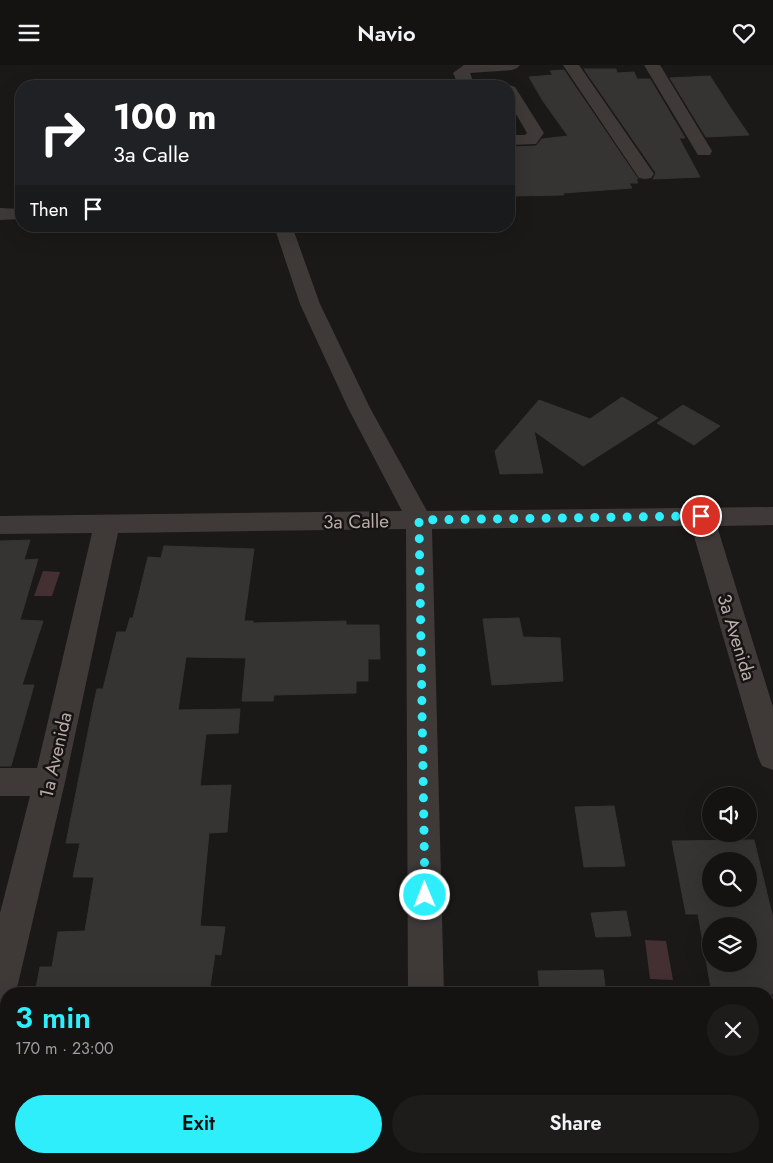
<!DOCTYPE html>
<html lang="en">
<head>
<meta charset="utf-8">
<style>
  body { margin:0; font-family:Jost,sans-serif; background:#1d1c1b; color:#f1f3f6; height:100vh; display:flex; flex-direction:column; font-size:19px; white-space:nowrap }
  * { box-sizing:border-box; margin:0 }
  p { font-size:16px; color:#9d9e9f }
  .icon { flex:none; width:28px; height:28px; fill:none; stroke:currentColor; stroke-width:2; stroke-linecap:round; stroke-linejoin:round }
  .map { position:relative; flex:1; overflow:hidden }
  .drawer { position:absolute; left:0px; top:922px; width:774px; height:176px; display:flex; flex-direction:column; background:#141312; border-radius:20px 20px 0 0; box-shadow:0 5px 20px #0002,0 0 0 1px #333232 }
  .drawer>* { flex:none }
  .hud { position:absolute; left:15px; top:15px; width:500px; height:152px; border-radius:20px; box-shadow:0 5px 20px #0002,0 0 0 1px #333232; background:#202124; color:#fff; overflow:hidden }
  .tools { position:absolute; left:702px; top:722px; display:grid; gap:10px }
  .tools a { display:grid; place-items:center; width:55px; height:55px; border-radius:50%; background:#141312; box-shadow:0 5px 20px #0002,0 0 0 1px #333232; font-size:25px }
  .pin { position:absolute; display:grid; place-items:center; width:42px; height:42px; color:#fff; margin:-21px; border:2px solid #fff; border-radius:50%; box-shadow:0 1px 5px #0007 }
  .me { position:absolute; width:55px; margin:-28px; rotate:359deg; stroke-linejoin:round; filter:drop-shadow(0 0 4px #0008) }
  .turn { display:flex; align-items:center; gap:18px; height:105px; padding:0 15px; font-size:22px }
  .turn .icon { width:65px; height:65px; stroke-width:2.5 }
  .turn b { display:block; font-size:35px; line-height:42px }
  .then { display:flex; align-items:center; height:48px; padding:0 15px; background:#0003; gap:10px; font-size:19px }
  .round { display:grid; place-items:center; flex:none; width:52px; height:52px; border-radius:26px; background:#1d1c1b }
  .headline { display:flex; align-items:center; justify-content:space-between; height:85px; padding:0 15px }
  h1 { font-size:30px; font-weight:600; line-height:38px; color:#2eeefc }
  .button { display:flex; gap:10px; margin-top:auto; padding:10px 15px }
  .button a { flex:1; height:58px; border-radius:30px; background:#2eeefc; color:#111; font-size:20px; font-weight:600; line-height:58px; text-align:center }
  .button a+a { background:#1d1c1b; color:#f1f3f6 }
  header { display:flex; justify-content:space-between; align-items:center; height:65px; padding:0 15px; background:#141312; font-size:22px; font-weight:600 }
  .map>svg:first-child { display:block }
  .water { fill:#443032 }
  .building { fill:#363433; stroke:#363332; fill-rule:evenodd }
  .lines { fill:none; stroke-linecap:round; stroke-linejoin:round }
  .minor { fill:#3f3a38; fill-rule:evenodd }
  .route { stroke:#2eeefc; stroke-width:9; stroke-dasharray:0 16.2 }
  .labels { text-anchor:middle; stroke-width:5; stroke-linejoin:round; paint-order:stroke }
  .street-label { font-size:19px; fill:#baaba9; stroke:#151413 }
</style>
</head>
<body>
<header><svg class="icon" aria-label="menu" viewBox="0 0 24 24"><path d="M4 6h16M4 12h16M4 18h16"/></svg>Navio<svg class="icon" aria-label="heart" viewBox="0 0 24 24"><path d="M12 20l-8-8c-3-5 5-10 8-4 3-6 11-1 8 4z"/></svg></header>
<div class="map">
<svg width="773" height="1098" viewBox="0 0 773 1098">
  <rect width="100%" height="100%" fill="#1a1918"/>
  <!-- water -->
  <g class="water">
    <polygon points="43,506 60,507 52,531 34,531"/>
    <polygon points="645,875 666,876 673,915 650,914"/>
  </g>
  <!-- building -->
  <g class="building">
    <polygon points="584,4 616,4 617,8 634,7 637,14 650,14 685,73 679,73 700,112 653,114 656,108"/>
    <polygon points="564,5 638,114 636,114 638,118 629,118 632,123 563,128 564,130 512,131 509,118 509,82 536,81 542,74 568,71 543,36 529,12 553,10 550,6"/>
    <polygon points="710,11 730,42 749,70 706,72 670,13"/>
    <polygon points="622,332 658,353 583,401 534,366 543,408 500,409 495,386 539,335 590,354"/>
    <polygon points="683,340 720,361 694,380 657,358"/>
    <polygon points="30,475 24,495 38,494 20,555 43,556 22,620 34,620 11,701 0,701 0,476"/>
    <polygon points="164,481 254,484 244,556 253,556 253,558 346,556 346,560 379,560 380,594 368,594 368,616 356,616 356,628 274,630 273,636 242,636 246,593 186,592 178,645 240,644 238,668 206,669 200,721 231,720 227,767 209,768 200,861 225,862 221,890 215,889 209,928 175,925 35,929 40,902 52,902 58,867 85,866 94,812 73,812 80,778 66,778 93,642 97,624 103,624 117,567 126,567 130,553 133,553 148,492 161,493"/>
    <polygon points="519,553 523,572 560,573 563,616 492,620 483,554"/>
    <polygon points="614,741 625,801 584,802 575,742"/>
    <path d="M754 775 773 853V929H712L698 849H686L672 776ZM711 796H749V834H711ZM711 861H749V899H711Z"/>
    <polygon points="626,846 631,871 596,872 591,848"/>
    <polygon points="603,905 606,929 540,929 538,906"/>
  </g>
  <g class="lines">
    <!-- minor -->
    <g class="minor">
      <polygon points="464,0 520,0 517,3 512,5 470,8 475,21 459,21 453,8"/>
      <polygon points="563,0 579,0 654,109 651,113 645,114 639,113"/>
      <polygon points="644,0 660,0 712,86 710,90 698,90"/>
      <polygon points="509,20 515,22 544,68 536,79 509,80 509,70 525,70 527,68 509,37 509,21 505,21"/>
      <polygon points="0,143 21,144 21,154 0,155"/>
      <polygon points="274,161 292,161 320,239 370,343 427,446 773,442 773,460 717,461 773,642 773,705 762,701 758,692 691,461 432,464 444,929 408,929 406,464 118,468 65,717 18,919 14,929 6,929 6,934 0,937 0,848 30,731 0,731 0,703 37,703 92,468 0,469 0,451 402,446 348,343 300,239"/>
      <rect x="411" y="1092" width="40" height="6"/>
    </g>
  </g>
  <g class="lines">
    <!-- route -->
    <polyline class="route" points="425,830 419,455 701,451"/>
  </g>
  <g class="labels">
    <!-- street labels -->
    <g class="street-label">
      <text transform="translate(356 456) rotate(-1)" y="7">3a Calle</text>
      <text transform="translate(737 572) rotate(73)" y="7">3a Avenida</text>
      <text transform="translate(55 690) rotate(-77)" y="7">1a Avenida</text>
    </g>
  </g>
</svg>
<div class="tools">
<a><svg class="icon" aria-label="sound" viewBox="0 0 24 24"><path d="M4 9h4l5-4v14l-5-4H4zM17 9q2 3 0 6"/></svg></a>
<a><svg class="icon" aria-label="search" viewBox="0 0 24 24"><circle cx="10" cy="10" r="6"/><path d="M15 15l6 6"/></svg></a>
<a><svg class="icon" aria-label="layers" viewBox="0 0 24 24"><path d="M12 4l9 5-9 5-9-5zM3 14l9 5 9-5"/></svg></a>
</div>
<div class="pin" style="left:701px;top:451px;background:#d93025"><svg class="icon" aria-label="arrive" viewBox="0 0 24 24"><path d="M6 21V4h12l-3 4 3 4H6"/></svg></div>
<svg class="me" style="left:425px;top:830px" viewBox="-20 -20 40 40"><circle r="17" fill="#2eeefc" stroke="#fff" stroke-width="3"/><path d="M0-11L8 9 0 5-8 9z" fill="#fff"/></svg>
<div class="hud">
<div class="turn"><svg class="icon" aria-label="right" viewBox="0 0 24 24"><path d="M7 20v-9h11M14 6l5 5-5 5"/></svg><div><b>100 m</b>3a Calle</div></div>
<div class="then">Then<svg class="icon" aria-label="arrive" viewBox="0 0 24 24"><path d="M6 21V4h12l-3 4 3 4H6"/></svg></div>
</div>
<section class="drawer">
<div class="headline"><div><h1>3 min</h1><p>170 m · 23:00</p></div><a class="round"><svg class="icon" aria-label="close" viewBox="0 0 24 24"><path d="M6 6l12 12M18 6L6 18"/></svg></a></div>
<div class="button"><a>Exit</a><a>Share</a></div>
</section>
</div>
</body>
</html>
